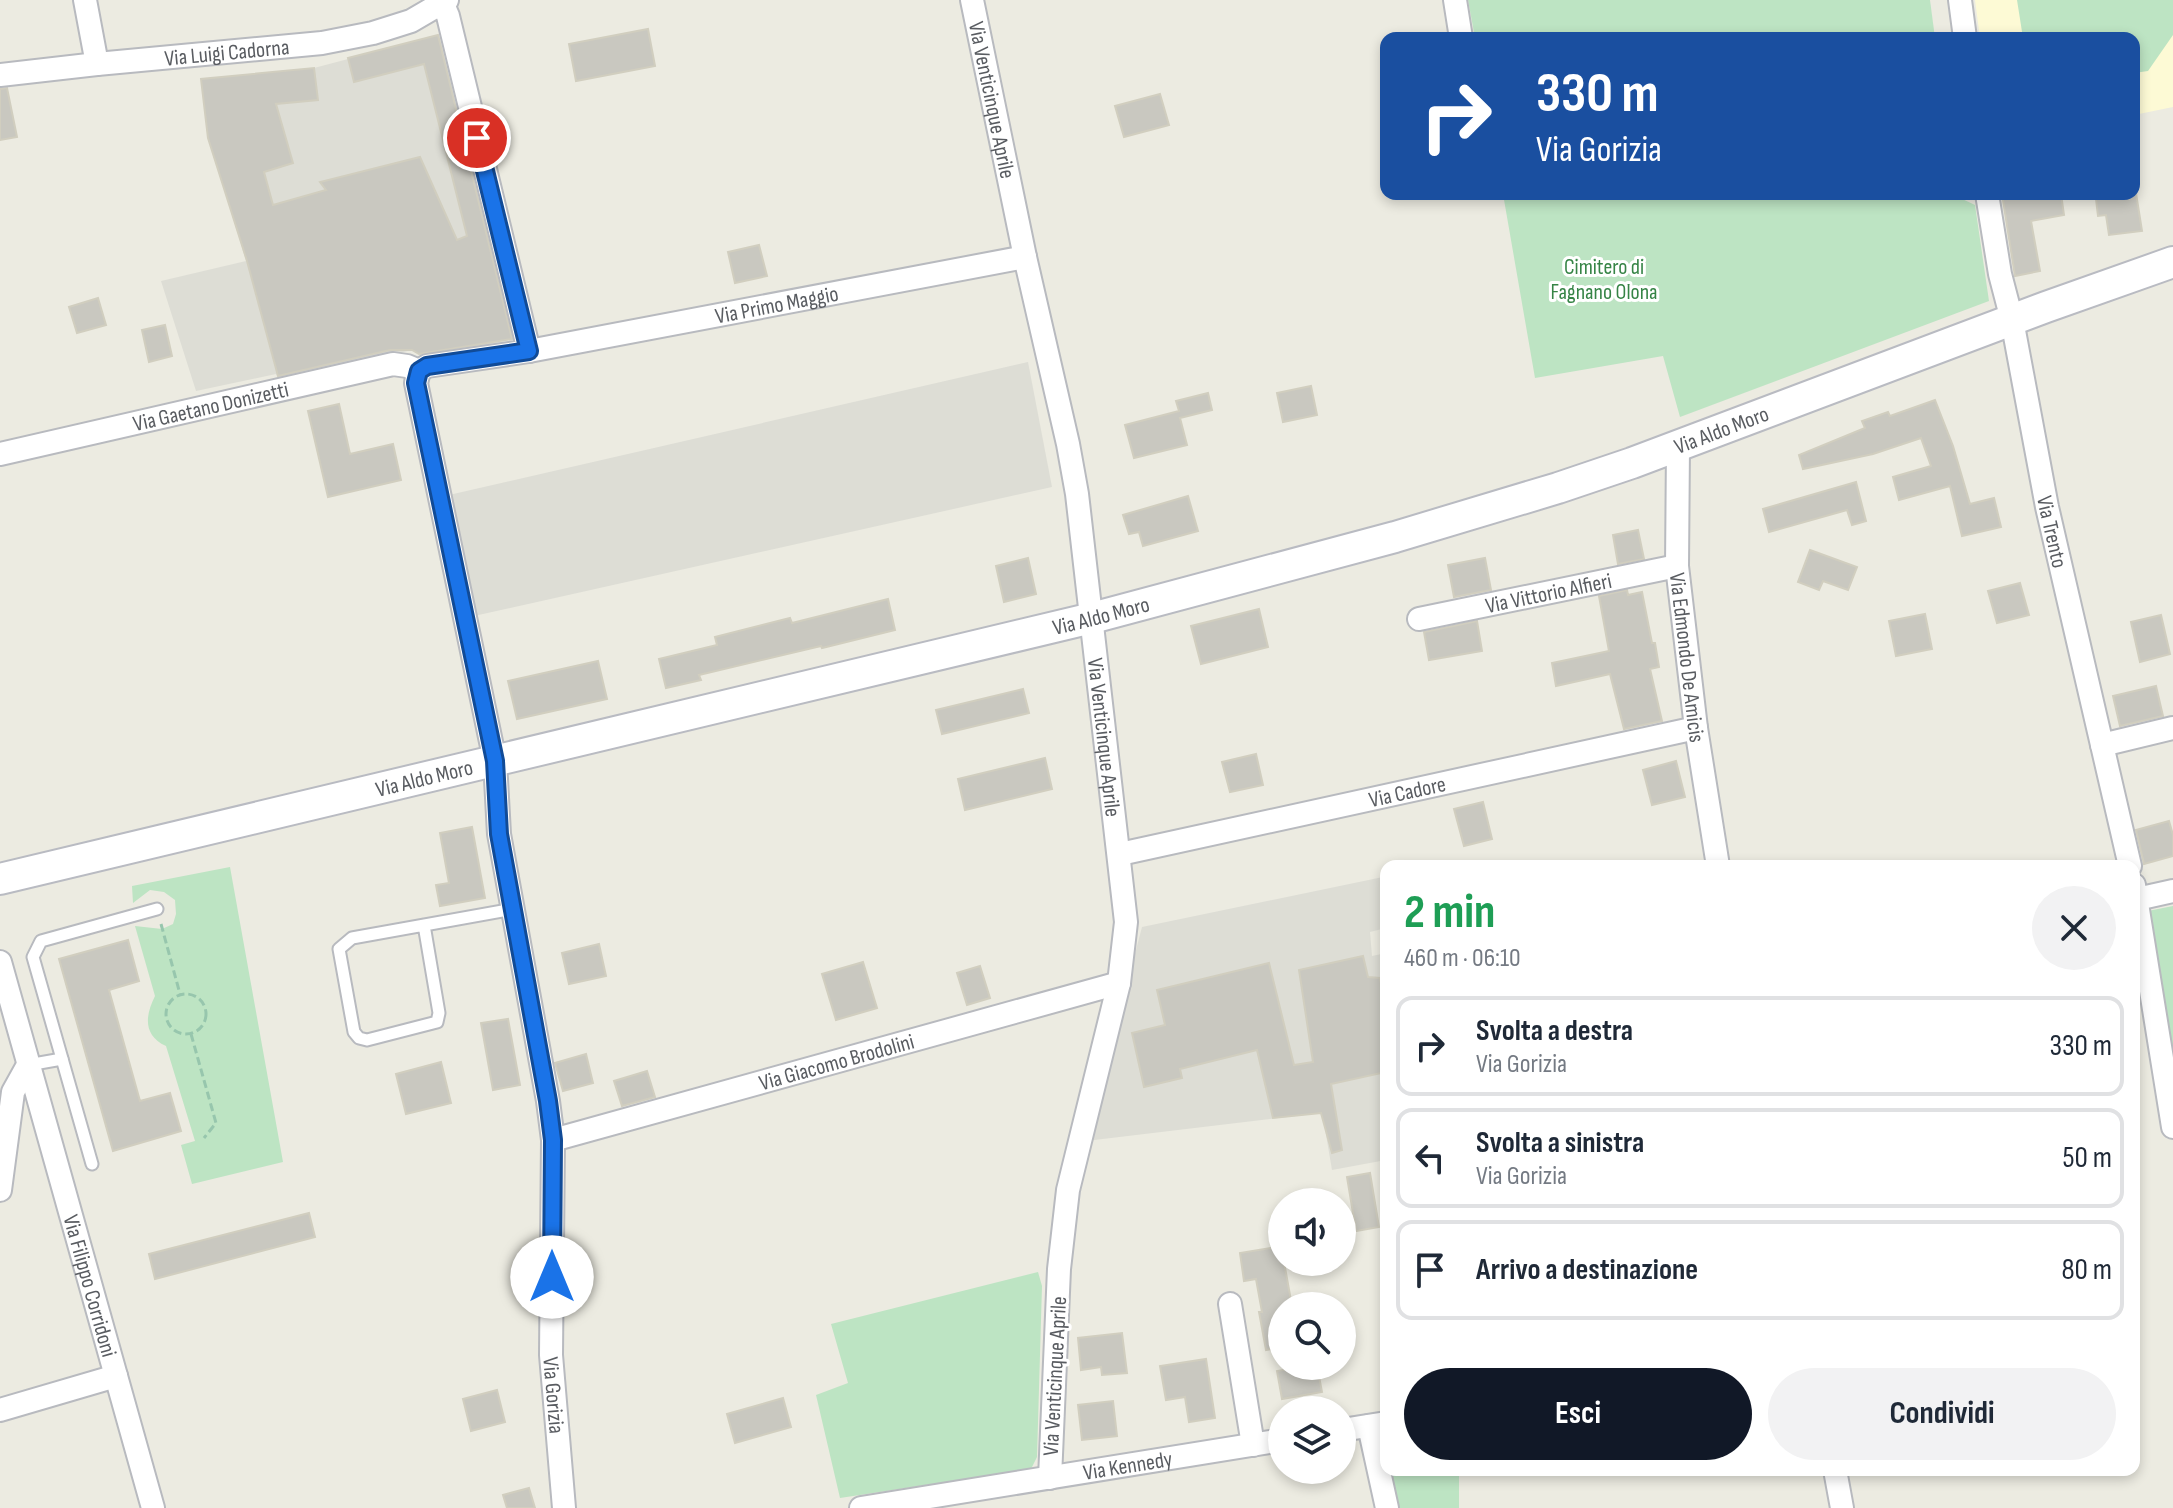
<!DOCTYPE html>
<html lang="it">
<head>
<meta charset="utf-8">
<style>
  body { margin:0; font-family:"Sofia Sans Condensed",sans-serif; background:#f2f2f3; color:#1f2937; height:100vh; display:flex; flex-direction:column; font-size:30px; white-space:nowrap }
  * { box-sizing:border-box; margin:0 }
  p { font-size:26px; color:#747a83 }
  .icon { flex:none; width:44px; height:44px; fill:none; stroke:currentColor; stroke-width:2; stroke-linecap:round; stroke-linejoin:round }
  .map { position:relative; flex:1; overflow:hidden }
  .details { position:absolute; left:1380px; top:860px; width:760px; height:616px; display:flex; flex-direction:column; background:#fff; border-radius:16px; box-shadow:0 4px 12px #0003 }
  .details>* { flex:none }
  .guide { position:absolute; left:1380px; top:32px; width:760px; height:168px; border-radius:16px; box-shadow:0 4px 12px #0003; background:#1a4fa0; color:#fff; overflow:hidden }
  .controls { position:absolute; left:1268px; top:1188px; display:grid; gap:16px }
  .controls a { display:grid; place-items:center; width:88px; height:88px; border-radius:50%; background:#fff; box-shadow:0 4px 12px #0003; font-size:40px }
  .pin { position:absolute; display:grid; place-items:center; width:68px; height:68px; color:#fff; margin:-34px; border:4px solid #fff; border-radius:50%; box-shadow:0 2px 8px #0007 }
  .me { position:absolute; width:88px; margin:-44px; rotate:0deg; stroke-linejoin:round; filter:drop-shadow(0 0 6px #0008) }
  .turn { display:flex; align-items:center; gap:28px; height:168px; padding:0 24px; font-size:36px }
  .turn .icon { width:104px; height:104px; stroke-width:2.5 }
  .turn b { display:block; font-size:56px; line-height:68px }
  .round { display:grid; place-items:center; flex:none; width:84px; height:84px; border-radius:42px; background:#f2f2f3 }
  .summary { display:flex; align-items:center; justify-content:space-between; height:136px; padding:0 24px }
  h1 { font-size:48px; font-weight:700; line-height:60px; color:#1e9e55 }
  .action { display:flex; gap:16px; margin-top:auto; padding:16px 24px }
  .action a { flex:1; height:92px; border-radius:48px; background:#111827; color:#fff; font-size:32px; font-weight:700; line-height:92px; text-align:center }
  .action a+a { background:#f2f2f3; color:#1f2937 }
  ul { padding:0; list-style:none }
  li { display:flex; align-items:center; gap:24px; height:100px; margin:0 16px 12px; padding:0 8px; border:4px solid #e0e1e3; border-radius:16px }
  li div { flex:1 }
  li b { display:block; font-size:30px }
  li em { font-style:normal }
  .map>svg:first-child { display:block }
  .commercial { fill:#fdfad5 }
  .industrial { fill:#ddddd5 }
  .green { fill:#bde4c3 }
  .building { fill:#c9c8c0; stroke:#d1cebf; stroke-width:2 }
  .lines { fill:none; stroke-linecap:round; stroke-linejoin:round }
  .lane-casing { stroke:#b8babf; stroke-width:15 }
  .street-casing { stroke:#b8babf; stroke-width:26 }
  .secondary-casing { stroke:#b9bbc2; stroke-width:34 }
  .path { stroke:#97c6ad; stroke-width:3; stroke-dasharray:8 4; stroke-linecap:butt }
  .lane { stroke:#fff; stroke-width:11 }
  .street { stroke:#fff; stroke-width:22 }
  .secondary { stroke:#fff; stroke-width:30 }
  .route-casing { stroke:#114b97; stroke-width:20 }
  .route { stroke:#1a73e8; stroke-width:14 }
  .labels { text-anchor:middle; stroke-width:6; stroke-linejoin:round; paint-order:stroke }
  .street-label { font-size:22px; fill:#595c61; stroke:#fff }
  .park-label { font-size:22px; fill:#368446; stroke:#fff }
</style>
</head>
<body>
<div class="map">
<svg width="2173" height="1508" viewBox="0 0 2173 1508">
  <rect width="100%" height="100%" fill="#ecebe1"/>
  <!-- commercial -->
  <polygon class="commercial" points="1975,0 2173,0 2173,107 2134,115 2134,38 1980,38"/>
  <!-- industrial -->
  <g class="industrial">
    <polygon points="439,35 513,339 426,358 412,350 280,381 276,374 196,391 161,281 246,261 207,132 201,79 314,68"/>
    <polygon points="1028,362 1052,487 474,616 449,495"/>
    <polygon points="1383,877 1386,892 1386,928 1370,932 1372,956 1386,953 1386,1160 1332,1170 1325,1129 1321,1113 1086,1141 1142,927"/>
  </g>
  <!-- green -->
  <g class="green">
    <polygon points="1468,0 1930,0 1935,38 1475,38"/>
    <polygon points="2017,0 2173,0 2173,35 2148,71 2134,73 2134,38 2023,38"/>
    <polygon points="1503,194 1957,194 1958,197 1975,205 1989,301 1680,417 1663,356 1535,378"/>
    <path d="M230 867 283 1162 192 1184 181 1145 195 1141 166 1046C143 1035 145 1016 155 996L135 926 162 929 173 924 176 914 175 900 164 892 150 890 133 903 132 886Z"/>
    <polygon points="2173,906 2173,1063 2148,911"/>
    <polygon points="1038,1272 1042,1286 1037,1457 1031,1469 840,1498 816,1395 848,1383 831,1324"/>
    <polygon points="1390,1470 1459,1470 1459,1508 1399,1508"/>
  </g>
  <!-- building -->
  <g class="building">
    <polygon points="648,29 655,66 576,81 569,44"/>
    <polygon points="438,35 512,339 419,354 412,350 390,350 278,376 247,261 208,138 201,79 314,68 318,100 276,104 293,163 264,172 273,205 326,190 320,182 420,157 457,240 467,236 424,64 354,82 348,58"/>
    <polygon points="7,88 17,137 0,140 0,89"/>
    <polygon points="1160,94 1169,125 1124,137 1115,106"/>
    <polygon points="2134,193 2136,193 2142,231 2109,235 2106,215 2098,216 2096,199"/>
    <polygon points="2002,194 2061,194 2064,215 2031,221 2040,271 2015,276"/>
    <polygon points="759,245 767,276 735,283 728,252"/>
    <polygon points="98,298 106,325 77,333 69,307"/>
    <polygon points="165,325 172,356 149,362 142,330"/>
    <polygon points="1311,386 1317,415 1283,422 1277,393"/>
    <polygon points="1208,393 1212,410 1180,418 1187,445 1134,458 1125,425 1179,411 1176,401"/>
    <polygon points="1935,400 1953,446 1970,504 1994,498 2001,527 1962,536 1950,486 1899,500 1893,477 1931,466 1921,438 1873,454 1803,469 1799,455 1865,428 1862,421 1888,412 1890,416"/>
    <polygon points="339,404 350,454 393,444 401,480 328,497 308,411"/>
    <polygon points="1856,482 1866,521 1852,525 1847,510 1769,532 1763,509"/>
    <polygon points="1188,496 1198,531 1143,546 1139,532 1129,534 1123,515"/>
    <polygon points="1638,530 1644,559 1618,564 1613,535"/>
    <polygon points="1810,550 1857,567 1848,590 1823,581 1819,590 1798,582"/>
    <polygon points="1028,558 1036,594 1004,602 996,566"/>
    <polygon points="1485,558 1491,590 1454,597 1448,565"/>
    <polygon points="2020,583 2029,615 1997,623 1988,591"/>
    <polygon points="1627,590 1628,595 1642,592 1652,643 1655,643 1659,667 1650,669 1662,721 1624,729 1610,674 1556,686 1552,663 1609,651 1599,596"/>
    <polygon points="888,599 895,630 822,648 821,646 699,675 701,680 666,688 659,659 717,645 715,637 790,618 792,623"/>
    <polygon points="1259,609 1268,647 1201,664 1191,626"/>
    <polygon points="1925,614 1932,649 1896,656 1889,621"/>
    <polygon points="2161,615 2170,654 2140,662 2131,622"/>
    <polygon points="1477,621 1482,651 1429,660 1424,632"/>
    <polygon points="598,661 607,699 517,719 508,681"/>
    <polygon points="2156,686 2163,716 2120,726 2113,696"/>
    <polygon points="1023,689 1029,713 942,734 936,710"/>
    <polygon points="1256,754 1263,785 1230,792 1222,762"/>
    <polygon points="1045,758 1052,789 965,810 958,779"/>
    <polygon points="1676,761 1685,797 1652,805 1643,770"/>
    <polygon points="1483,802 1492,839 1464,846 1454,809"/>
    <polygon points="2169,821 2173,835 2173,856 2144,864 2136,830"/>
    <polygon points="472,827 485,898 440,906 436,885 449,883 440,833"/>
    <polygon points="128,940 139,981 109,990 140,1101 170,1093 181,1131 113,1151 59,959"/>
    <polygon points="599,944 606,976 569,984 562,953"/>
    <polygon points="1363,956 1368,977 1380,978 1386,1012 1386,1072 1331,1084 1342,1150 1332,1153 1321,1113 1273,1118 1257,1050 1180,1069 1182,1078 1144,1087 1132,1033 1165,1025 1157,990 1269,963 1294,1065 1313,1062 1299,970"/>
    <polygon points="863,962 877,1008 836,1020 822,974"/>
    <polygon points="980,966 990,998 967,1005 957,973"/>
    <polygon points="508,1019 520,1085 493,1090 481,1023"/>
    <polygon points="586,1054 593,1083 563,1091 555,1063"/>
    <polygon points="441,1062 451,1103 406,1114 396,1074"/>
    <polygon points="647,1071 655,1097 622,1106 614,1081"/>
    <polygon points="1370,1173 1379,1227 1356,1231 1347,1177"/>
    <polygon points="309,1213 315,1237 155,1279 149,1254"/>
    <polygon points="1282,1246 1282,1262 1284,1262 1292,1306 1282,1306 1282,1347 1266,1350 1259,1312 1262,1312 1256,1279 1244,1281 1240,1253"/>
    <polygon points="1122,1333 1127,1373 1102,1375 1101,1367 1081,1370 1078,1338"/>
    <polygon points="1206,1359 1215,1418 1189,1422 1185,1397 1166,1400 1160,1366"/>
    <polygon points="1308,1366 1317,1366 1322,1392 1282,1399 1277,1371"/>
    <polygon points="497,1390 505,1422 471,1431 463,1399"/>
    <polygon points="783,1398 791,1427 735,1443 727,1414"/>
    <polygon points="1113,1401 1117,1436 1082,1440 1078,1405"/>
    <polygon points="529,1488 535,1508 507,1508 503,1495"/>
  </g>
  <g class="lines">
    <defs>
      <g id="lane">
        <polyline points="424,925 439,1013 437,1022 367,1040 359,1038 354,1032 339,949 352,938 513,909"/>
        <polyline points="28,1065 62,1059"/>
        <polyline points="92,1164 33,957 41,941 157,909"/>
      </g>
      <g id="street">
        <polyline points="85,0 97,64"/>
        <path id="s1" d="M972 0 1025 257 1068 444 1077 494 1126 922 1119 983 1068 1190 1059 1269 1050 1478"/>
        <polyline points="1455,0 1461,38"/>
        <polyline points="1960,0 1965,38"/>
        <path id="s2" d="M443 4 448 16 529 351 427 366 419 371 416 383 495 761 499 834 548 1101 553 1140 551 1355 564 1508"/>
        <path id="s3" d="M0 75 97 64 322 43 373 33 411 21 447 0"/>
        <path id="s4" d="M1987 194 2000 274 2012 320 2047 507 2130 866"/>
        <path id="s5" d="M529 351 1025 257"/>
        <path id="s6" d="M1678 446 1677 566 1696 728 1718 866"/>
        <path id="s7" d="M0 454 393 364 407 366 419 371"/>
        <path id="s8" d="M1419 619 1677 566"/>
        <polyline points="2102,745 2173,728"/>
        <path id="s9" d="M1120 854 1696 728"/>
        <polyline points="2134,885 2173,1127"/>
        <polyline points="2137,899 2173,891"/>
        <path id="s10" d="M0 962 153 1508"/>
        <path id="s11" d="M553 1140 1119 983"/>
        <polyline points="0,1190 13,1092 28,1065"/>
        <polyline points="1230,1304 1253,1445"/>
        <polyline points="0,1410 116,1376"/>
        <polyline points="1369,1426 1387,1508"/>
        <polyline points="1342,1430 1386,1423"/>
        <polyline points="1835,1470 1842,1508"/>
        <path id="s12" d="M861 1508 1282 1440"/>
      </g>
      <g id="secondary">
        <path id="s13" d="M0 879 1092 618 1395 537 1558 488 1632 463 2046 307 2173 262"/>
      </g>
    </defs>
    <!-- lane casing -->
    <use href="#lane" class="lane-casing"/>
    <!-- street casing -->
    <use href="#street" class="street-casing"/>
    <!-- secondary casing -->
    <use href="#secondary" class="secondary-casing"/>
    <!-- path -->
    <g class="path">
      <polyline points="161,924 180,994"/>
      <circle cx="186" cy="1014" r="20"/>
      <polyline points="191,1034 216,1123 204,1138"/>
    </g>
    <!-- lane -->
    <use href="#lane" class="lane"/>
    <!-- street -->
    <use href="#street" class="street"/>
    <!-- secondary -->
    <use href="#secondary" class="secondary"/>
  </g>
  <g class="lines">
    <defs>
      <polyline id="route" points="477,138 529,351 427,366 419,371 416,383 495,761 499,834 548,1101 553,1140 552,1277"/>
    </defs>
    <!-- route casing -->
    <use href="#route" class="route-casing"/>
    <!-- route -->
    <use href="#route" class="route"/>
  </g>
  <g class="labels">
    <!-- street labels -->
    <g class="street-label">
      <text dy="8" stroke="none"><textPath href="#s3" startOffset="228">Via Luigi Cadorna</textPath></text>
      <text dy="8" stroke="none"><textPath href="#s1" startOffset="102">Via Venticinque Aprile</textPath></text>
      <text dy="8" stroke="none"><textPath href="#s5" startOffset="252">Via Primo Maggio</textPath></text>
      <text dy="8" stroke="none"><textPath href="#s7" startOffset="216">Via Gaetano Donizetti</textPath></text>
      <text dy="8" stroke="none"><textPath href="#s13" startOffset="1780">Via Aldo Moro</textPath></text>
      <text dy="8" stroke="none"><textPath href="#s4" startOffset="344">Via Trento</textPath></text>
      <text dy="8" stroke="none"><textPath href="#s8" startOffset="132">Via Vittorio Alfieri</textPath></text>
      <text dy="8" stroke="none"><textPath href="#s13" startOffset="1132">Via Aldo Moro</textPath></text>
      <text dy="8" stroke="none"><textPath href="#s6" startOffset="212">Via Edmondo De Amicis</textPath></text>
      <text dy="8" stroke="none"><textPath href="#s1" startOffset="750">Via Venticinque Aprile</textPath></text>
      <text dy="8" stroke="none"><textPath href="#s13" startOffset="436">Via Aldo Moro</textPath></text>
      <text dy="8" stroke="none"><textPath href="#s9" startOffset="294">Via Cadore</textPath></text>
      <text dy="8" stroke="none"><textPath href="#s11" startOffset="294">Via Giacomo Brodolini</textPath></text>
      <text dy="8" stroke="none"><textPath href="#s10" startOffset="336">Via Filippo Corridoni</textPath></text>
      <text transform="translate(1054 1376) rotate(-87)" y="8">Via Venticinque Aprile</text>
      <text dy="8" stroke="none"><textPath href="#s2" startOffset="1508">Via Gorizia</textPath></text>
      <text dy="8" stroke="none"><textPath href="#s12" startOffset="270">Via Kennedy</textPath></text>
    </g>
    <!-- park labels -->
    <g class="park-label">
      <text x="1604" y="274">Cimitero di<tspan x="1604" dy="25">Fagnano Olona</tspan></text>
    </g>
  </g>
</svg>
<div class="controls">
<a><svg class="icon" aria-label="sound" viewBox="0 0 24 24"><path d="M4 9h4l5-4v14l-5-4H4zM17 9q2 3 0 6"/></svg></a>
<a><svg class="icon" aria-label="search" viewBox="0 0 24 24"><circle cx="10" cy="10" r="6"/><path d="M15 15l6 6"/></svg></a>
<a><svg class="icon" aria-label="layers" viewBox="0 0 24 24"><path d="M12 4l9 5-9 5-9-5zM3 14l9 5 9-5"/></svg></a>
</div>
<div class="pin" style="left:477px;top:138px;background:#d93025"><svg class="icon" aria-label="arrive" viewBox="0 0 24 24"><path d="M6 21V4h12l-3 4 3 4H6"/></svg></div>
<svg class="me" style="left:552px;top:1277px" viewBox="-20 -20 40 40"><circle r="19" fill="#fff"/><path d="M0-13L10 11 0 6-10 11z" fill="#1a73e8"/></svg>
<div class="guide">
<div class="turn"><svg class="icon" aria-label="right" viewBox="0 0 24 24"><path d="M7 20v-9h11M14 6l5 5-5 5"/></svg><div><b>330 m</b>Via Gorizia</div></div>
</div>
<section class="details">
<div class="summary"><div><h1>2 min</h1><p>460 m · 06:10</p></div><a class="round"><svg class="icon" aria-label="close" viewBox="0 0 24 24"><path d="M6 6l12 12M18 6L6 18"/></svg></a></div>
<ul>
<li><svg class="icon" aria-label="right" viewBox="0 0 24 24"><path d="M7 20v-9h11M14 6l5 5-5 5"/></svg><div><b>Svolta a destra</b><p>Via Gorizia</p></div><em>330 m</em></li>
<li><svg class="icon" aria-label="left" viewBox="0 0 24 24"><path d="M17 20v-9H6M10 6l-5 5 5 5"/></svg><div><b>Svolta a sinistra</b><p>Via Gorizia</p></div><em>50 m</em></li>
<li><svg class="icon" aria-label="arrive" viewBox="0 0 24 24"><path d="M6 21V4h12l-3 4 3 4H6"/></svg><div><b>Arrivo a destinazione</b></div><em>80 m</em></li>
</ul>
<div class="action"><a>Esci</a><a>Condividi</a></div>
</section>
</div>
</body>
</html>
